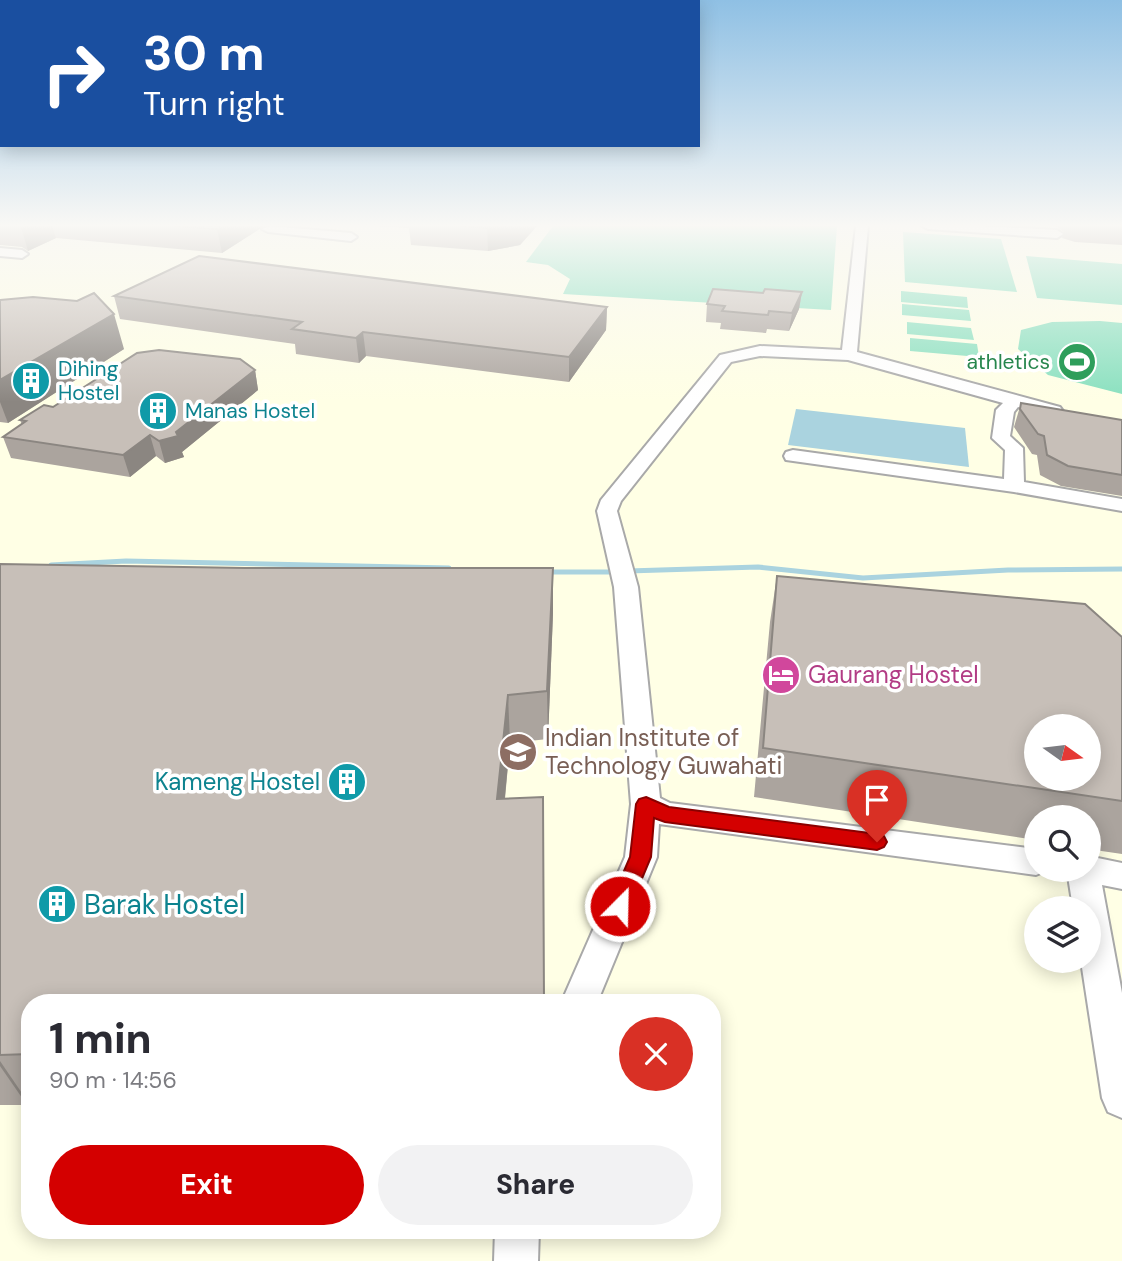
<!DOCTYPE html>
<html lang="en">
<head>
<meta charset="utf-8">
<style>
  body { margin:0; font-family:"DM Sans",sans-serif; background:#f2f2f3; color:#2b2b33; height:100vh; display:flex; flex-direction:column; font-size:26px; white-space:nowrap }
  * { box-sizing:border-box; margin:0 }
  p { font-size:23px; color:#7c7c81 }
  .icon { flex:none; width:38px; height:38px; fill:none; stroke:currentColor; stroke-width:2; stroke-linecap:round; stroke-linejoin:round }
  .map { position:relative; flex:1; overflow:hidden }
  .panel { position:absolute; left:21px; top:994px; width:700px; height:245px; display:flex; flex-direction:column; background:#fff; border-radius:28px; box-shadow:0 4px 18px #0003 }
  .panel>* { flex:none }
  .hud { position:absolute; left:0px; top:0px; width:700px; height:147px; box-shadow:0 4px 18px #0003; background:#1a4fa0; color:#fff; overflow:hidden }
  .needle { width:46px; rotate:104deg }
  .buttons { position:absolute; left:1024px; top:714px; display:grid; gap:14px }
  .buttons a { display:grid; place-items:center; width:77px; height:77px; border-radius:50%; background:#fff; box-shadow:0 4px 18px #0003; font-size:35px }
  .pin { position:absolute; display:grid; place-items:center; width:60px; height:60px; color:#fff; margin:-72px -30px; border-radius:50% 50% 50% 0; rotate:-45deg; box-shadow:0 0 7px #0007 }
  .pin .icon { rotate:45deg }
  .me { position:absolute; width:77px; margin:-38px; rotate:23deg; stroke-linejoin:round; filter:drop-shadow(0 0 5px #0008) }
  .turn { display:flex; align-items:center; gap:24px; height:147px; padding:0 28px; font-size:32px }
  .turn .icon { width:91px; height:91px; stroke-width:2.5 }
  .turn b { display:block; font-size:49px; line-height:60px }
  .round { display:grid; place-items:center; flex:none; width:74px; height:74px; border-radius:37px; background:#f2f2f3 }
  .headline { display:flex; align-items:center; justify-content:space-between; height:119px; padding:0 28px }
  h1 { font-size:42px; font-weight:800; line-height:52px }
  .action { display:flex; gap:14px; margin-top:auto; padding:14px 28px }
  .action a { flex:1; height:80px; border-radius:42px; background:#d40000; color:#fff; font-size:28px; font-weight:800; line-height:80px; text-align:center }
  .action a+a { background:#f2f2f3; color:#2b2b33 }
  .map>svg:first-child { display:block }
  .education { fill:#ffffe5; fill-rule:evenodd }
  .pitch { fill:#88e0be }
  .water { fill:#aad3df }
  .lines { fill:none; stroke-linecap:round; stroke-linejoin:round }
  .stream { stroke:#aad3df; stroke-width:5 }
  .minor-casing { stroke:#a9a9a9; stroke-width:4 }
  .minor { fill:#fff; fill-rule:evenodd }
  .wall { fill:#aba49e }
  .shaded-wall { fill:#8b8681 }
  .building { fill:#c7bfb8; stroke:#8b8681; stroke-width:2; fill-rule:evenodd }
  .route { fill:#d40000; stroke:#8a0000; stroke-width:2 }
  .labels { text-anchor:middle; stroke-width:7; stroke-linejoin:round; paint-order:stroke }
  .far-leisure-label { font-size:21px; fill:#27864d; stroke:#fff; text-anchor:end }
  .far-culture-label { font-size:21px; fill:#0d838f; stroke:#fff; text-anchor:start }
  .hotel-label { font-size:24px; fill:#b23c85; stroke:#fff; text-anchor:start }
  .education-label { font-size:24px; fill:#785e54; stroke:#fff; text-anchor:start }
  .culture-label { font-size:24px; fill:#0d838f; stroke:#fff; text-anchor:end }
  .near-culture-label { font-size:28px; fill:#0d838f; stroke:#fff; text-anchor:start }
</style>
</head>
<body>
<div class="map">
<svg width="1122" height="1261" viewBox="0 0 1122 1261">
  <rect width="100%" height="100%" fill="#f2efe9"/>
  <!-- education -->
  <path class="education" d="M0 226H1122V1261H0ZM1036 726H1088V779H1036ZM1036 817H1088V870H1036ZM1036 908H1088V961H1036ZM30 1003H712V1230H30Z"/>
  <!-- pitch -->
  <g class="pitch">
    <polygon points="553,226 837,226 831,310 563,294 570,279 548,265 526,262"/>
    <polygon points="903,232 1001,239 1017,292 905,282"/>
    <polygon points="1026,256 1122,264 1122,305 1037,298"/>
    <polygon points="901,291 967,297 968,308 901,302"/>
    <polygon points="902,304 969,310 971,321 902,315"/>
    <polygon points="1100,321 1122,323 1122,394 1048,375 1018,349 1021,330 1052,322"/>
    <polygon points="907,322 971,328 974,340 907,334"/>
    <polygon points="910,338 977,344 979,357 910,351"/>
  </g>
  <!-- water -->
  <polygon class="water" points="796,409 965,428 969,467 788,445"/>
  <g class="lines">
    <!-- stream -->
    <g class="stream">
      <polyline points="51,565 126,561 449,568"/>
      <polyline points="628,571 758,567 863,578 1008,570 1122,569"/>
      <polyline points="547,572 617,572"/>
    </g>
    <defs>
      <g id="minor">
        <polygon points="270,226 351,233 357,237 351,241 268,232 262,229"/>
        <polygon points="856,226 868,226 857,352 1060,407 1063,411 1054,416 1018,407 1014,412 1010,436 1023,448 1024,482 1122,499 1122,511 1014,492 786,460 784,456 786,452 793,450 1004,479 1005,450 992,438 996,410 1003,403 848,360 760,356 731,362 621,501 617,511 638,587 660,798 670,803 1036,849 1036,870 1048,870 1036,875 659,824 657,857 597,1003 561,1003 625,857 631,804 614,587 597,511 601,500 720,355 760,346 842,350"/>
        <polygon points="922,226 980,226 1057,230 1063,234 1057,238 928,229"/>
        <polygon points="0,248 22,250 28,254 22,258 0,256"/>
        <polygon points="1088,856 1122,863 1122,889 1102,885 1122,993 1122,1118 1108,1112 1102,1098 1081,961 1088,961 1088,908 1073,908 1067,870 1088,870"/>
        <polygon points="495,1230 539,1230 538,1261 494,1261"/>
      </g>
    </defs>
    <!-- minor casing -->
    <use href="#minor" class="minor-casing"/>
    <!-- minor -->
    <use href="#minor" class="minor"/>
  </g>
  <!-- wall -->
  <g class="wall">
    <polygon points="0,226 264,226 222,253 56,238 28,251 22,247 0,245"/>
    <polygon points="376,226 537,226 520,245 488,251 411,245 409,228"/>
    <polygon points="1056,226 1122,226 1122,245 1075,242 1062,238 1064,232"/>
    <polygon points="802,292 799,309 789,331 767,329 766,333 720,329 721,323 706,322 707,304 763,293"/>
    <polygon points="114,296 607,307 606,330 569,382 366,356 359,363 296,354 295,344 120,319"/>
    <polygon points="0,300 124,349 8,423 0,422"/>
    <polygon points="255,370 258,390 182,452 184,457 165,463 156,456 130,477 11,458 3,437 22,425 20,420"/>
    <polygon points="1021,403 1122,420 1122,496 1061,486 1040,475 1037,455 1032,454 1014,427"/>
    <polygon points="0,564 245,568 553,568 553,613 548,739 510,743 505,799 544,846 544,1003 30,1003 30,1102 28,1102 27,1105 0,1105"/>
    <polygon points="777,576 1122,637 1122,854 1088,849 1088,817 1036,817 1036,840 754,797 770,622"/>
  </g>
  <!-- shaded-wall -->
  <g class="shaded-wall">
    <polygon points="25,226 52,226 56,238 28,251 21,227"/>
    <polygon points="223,226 264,226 222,253 217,229"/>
    <polygon points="498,226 537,226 520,245 488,251 487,228"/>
    <polygon points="802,292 799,309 789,331 792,313"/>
    <polygon points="607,307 606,330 569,382 569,357"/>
    <polygon points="114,314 124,349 8,423 0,402 0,380"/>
    <polygon points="363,332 366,356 359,363 356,338"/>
    <polygon points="255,370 258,390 182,452 184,457 165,463 159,441 176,432"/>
    <polygon points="150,435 156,456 130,477 123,455"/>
    <polygon points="553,568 553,613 548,739 547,691"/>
    <polygon points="508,695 510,743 500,848 497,799"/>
    <polygon points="543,797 544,846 544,1003"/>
    <polygon points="0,1061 28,1102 27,1105 0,1066"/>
  </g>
  <!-- building -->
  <g class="building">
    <polygon points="173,226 223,226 217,229"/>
    <polygon points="460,226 498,226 487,228"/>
    <polygon points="199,256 607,307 569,357 363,332 356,338 292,329 302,322 114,296"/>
    <polygon points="713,289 763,293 765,289 802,292 792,313 769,311 768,315 722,311 725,306 707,304"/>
    <polygon points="94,293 114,314 0,380 0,300 33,297 77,301"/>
    <polygon points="159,350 240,359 255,370 176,432 178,436 159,441 150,435 123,455 3,437 26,421 20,420 44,405 53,407 137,353"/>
    <polygon points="1021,403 1122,420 1122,475 1068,466 1047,455 1044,436 1038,434 1020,409"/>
    <polygon points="0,564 245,568 553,568 547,691 508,695 497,799 543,797 544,1003 30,1003 30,1054 0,1055"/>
    <path d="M777 576 1085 604 1122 637V801L763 748ZM1036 726H1088V779H1036Z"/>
  </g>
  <!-- sky -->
  <linearGradient id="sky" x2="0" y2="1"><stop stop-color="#8fc0e4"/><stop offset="0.56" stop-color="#f9f8f5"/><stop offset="1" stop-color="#f9f8f5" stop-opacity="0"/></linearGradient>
  <rect width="1122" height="402" fill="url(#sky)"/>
  <!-- route -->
  <polygon class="route" points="646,797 669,807 877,834 884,836 887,842 884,847 877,850 665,822 654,818 651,857 628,912 620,915 612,912 609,906 630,857 636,804 639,799"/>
  <!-- icons -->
  <defs>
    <symbol id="stadium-disc" viewBox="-11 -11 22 22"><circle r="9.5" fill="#2e9e5b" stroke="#fff"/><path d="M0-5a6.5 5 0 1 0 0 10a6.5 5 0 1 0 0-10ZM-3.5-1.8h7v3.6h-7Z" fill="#fff"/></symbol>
    <symbol id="building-disc" viewBox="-11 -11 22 22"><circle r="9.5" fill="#0f9aa8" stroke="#fff"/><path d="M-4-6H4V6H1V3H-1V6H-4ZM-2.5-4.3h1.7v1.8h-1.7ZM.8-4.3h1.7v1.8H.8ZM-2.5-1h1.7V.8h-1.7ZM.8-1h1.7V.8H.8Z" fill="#fff"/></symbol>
    <symbol id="hotel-disc" viewBox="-11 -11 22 22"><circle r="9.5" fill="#d1479c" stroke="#fff"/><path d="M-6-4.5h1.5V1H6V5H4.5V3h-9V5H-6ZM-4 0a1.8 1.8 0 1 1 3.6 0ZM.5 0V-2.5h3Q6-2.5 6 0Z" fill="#fff"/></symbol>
    <symbol id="university-disc" viewBox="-11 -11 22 22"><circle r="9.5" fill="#8d6e63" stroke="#fff"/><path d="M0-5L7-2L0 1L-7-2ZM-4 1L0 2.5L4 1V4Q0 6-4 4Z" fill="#fff"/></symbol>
  </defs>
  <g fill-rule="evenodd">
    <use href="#stadium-disc" x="1055" y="340" width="44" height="44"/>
    <use href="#building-disc" x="9" y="359" width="44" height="44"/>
    <use href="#building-disc" x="136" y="389" width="44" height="44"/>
    <use href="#hotel-disc" x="759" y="653" width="44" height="44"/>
    <use href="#university-disc" x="496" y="730" width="44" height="44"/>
    <use href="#building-disc" x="325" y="760" width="44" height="44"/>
    <use href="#building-disc" x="35" y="882" width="44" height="44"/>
  </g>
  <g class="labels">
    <!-- far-leisure labels -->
    <g class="far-leisure-label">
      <text x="1050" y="369">athletics</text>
    </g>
    <!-- far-culture labels -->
    <g class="far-culture-label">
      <text x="58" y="376">Dihing<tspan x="58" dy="24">Hostel</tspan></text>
      <text x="185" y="418">Manas Hostel</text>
    </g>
    <!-- hotel labels -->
    <g class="hotel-label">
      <text x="808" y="683">Gaurang Hostel</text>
    </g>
    <!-- education labels -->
    <g class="education-label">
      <text x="545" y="746">Indian Institute of<tspan x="545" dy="28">Technology Guwahati</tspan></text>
    </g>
    <!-- culture labels -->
    <g class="culture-label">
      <text x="320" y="790">Kameng Hostel</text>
    </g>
    <!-- near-culture labels -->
    <g class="near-culture-label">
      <text x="84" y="914">Barak Hostel</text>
    </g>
  </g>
</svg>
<div class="buttons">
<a><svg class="needle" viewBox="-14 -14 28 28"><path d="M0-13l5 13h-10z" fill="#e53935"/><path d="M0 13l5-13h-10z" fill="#7c7c81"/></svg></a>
<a><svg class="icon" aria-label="search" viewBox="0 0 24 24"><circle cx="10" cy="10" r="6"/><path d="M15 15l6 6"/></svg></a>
<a><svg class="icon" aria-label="layers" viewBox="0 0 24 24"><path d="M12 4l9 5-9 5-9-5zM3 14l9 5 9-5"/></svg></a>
</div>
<div class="pin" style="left:877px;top:842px;background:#d93025"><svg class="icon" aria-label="arrive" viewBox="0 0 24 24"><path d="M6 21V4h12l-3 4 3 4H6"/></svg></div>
<svg class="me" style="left:620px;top:906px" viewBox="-20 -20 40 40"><circle r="17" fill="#d40000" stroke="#fff" stroke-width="3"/><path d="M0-11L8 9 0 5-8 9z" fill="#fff"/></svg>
<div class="hud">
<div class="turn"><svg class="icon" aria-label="right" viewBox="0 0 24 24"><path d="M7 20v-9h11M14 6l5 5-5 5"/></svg><div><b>30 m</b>Turn right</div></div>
</div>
<section class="panel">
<div class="headline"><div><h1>1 min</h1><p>90 m · 14:56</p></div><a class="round" style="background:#d93025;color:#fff"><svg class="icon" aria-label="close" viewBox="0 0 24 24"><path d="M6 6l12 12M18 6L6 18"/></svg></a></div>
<div class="action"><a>Exit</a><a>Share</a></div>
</section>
</div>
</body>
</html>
